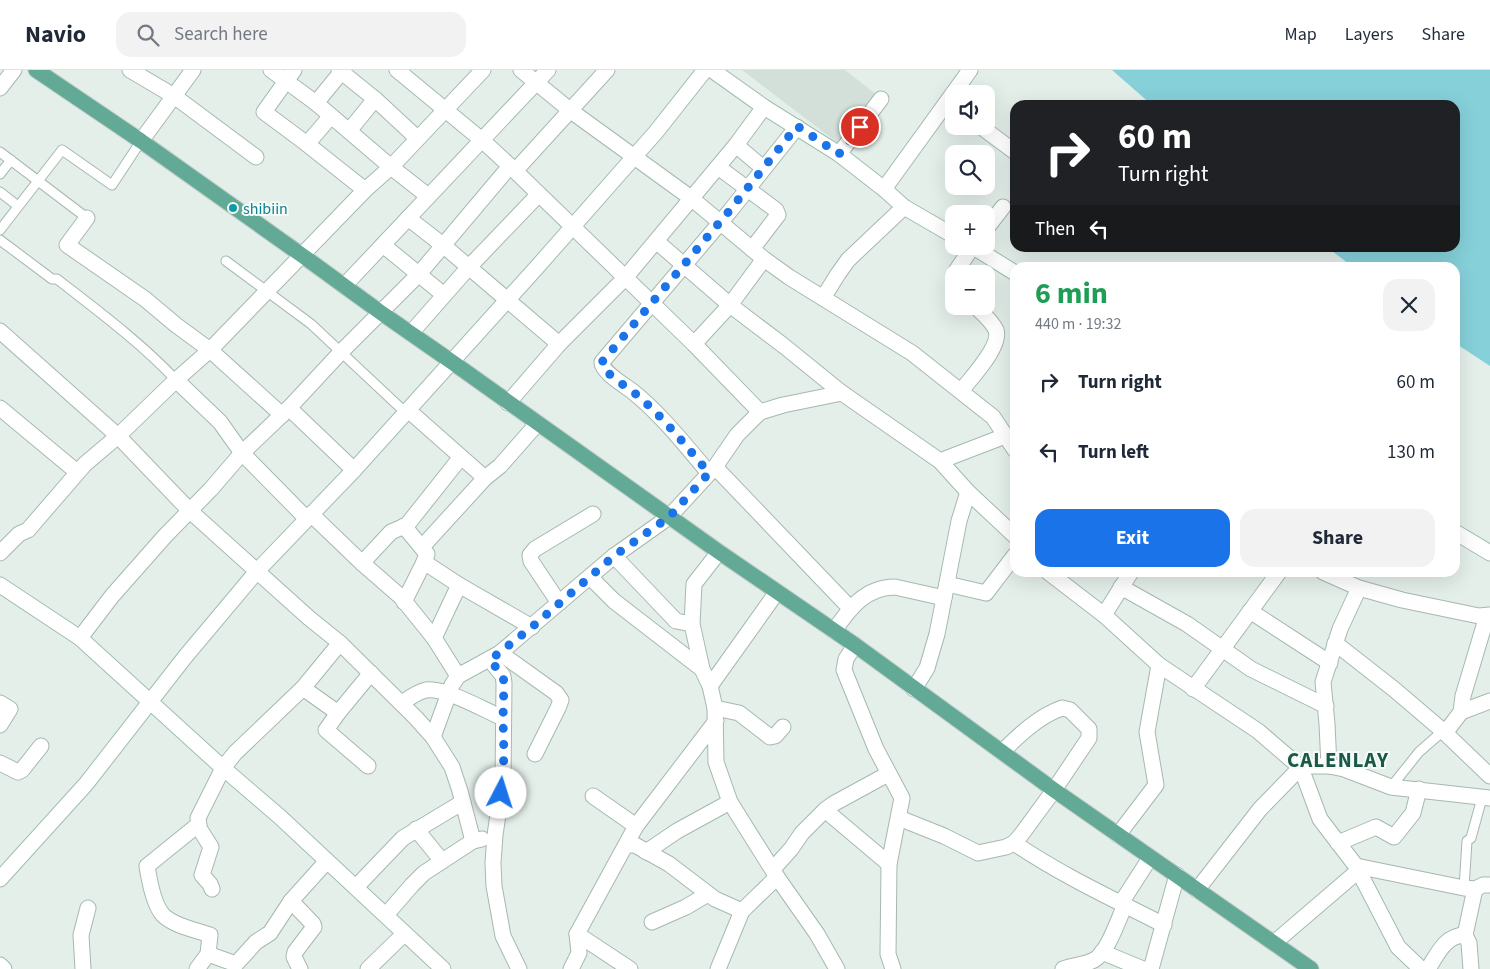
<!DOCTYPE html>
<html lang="en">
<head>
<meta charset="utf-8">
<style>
  body { margin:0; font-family:"Source Sans 3",sans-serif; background:#f2f2f3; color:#1f2937; height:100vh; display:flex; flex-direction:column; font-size:19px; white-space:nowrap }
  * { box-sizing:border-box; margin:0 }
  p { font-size:16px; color:#747a83 }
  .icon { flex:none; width:28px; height:28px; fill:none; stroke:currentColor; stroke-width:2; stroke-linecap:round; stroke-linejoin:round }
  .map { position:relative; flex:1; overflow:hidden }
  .drawer { position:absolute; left:1010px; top:192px; width:450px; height:315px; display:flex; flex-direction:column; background:#fff; border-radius:15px; box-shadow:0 5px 20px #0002 }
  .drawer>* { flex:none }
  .banner { position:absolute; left:1010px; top:30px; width:450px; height:152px; border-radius:15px; box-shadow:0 5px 20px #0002; background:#202124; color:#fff; overflow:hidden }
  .fabs { position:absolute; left:945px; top:15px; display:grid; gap:10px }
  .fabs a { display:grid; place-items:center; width:50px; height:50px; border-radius:10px; background:#fff; box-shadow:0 5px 20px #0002; font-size:25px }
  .pin { position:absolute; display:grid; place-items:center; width:42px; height:42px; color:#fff; margin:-21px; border:2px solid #fff; border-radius:50%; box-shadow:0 1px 5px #0007 }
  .me { position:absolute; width:55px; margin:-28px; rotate:5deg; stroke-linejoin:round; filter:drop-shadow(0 0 4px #0008) }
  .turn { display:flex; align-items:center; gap:18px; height:105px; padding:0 25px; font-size:22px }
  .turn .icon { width:65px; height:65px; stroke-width:2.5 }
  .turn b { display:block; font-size:35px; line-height:42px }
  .then { display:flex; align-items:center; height:48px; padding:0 25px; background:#0003; gap:10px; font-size:19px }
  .round { display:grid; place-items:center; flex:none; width:52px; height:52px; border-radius:15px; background:#f2f2f3 }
  .summary { display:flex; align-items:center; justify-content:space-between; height:85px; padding:0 25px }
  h1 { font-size:30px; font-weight:700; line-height:38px; color:#1e9e55 }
  .action { display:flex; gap:10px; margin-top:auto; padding:10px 25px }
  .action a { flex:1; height:58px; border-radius:15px; background:#1a73e8; color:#fff; font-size:20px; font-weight:700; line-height:58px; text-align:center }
  .action a+a { background:#f2f2f3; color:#1f2937 }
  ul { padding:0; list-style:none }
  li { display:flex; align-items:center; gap:15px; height:70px; padding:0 25px }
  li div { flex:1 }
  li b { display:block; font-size:19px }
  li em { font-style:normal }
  header { display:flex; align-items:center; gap:30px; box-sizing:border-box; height:70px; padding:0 25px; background:#fff; border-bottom:1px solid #e0e1e3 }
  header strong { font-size:24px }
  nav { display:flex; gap:28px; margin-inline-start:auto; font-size:18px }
  .search { width:350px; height:45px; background:#f2f2f3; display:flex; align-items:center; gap:12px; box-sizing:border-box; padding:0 18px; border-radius:15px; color:#747a83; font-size:19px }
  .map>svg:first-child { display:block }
  .built { fill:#d2e0d9 }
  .water { fill:#86d0da }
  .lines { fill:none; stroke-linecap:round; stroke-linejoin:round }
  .lane-casing { stroke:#a6b8b1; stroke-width:11 }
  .street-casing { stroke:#a6b8b1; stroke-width:17 }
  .secondary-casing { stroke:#a1bdb2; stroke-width:17 }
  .primary-casing { stroke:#c1cbc8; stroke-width:17 }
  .lane { stroke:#fff; stroke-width:9 }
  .street { stroke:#fff; stroke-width:15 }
  .secondary { stroke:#fff; stroke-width:15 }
  .primary { stroke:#63aa96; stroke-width:15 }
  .route { stroke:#1a73e8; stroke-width:9; stroke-dasharray:0 16.2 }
  .culture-dot { fill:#0f9aa8; stroke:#f6fbf8; stroke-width:2 }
  .labels { text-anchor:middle; stroke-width:4; stroke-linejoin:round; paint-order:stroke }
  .culture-label { font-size:16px; fill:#0d838f; stroke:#f6fbf8; text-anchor:start }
  .district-label { font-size:21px; font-weight:bold; letter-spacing:1px; fill:#1a5948; stroke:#f6fbf8 }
</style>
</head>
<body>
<header>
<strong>Navio</strong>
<div class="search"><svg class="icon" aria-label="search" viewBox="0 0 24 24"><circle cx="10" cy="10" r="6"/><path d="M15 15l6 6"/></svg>Search here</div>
<nav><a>Map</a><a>Layers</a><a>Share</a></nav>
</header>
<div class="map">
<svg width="1490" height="899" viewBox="0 0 1490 899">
  <rect width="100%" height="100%" fill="#e4efea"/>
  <!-- built -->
  <polygon class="built" points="742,0 845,0 877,25 839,74"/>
  <!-- water -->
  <polygon class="water" points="1112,0 1490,0 1490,296 1455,273 1455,198 1353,197 1328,178 1455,178 1455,35 1152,35"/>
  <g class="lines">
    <defs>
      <g id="lane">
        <polyline points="0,82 87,148"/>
        <polyline points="0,104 11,90"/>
        <polyline points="0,122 18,136"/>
        <polyline points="0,160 62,80 112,115 141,71"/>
        <path d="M0 170 52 209H57C98 241 140 272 176 310"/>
        <polyline points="226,191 311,254 406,343"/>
        <polyline points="1391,717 1419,682 1443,661"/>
        <polyline points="1464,818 1467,771 1471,768 1482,728"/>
      </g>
      <g id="street">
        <polyline points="130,0 174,26 256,87"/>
        <polyline points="271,0 316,33 391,97 428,126"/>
        <polyline points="294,0 264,42 307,74 365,120"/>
        <polyline points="339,0 375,29 417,68"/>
        <polyline points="397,0 483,71 510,96 694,274 760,342"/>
        <polyline points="521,0 571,41 691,128 764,189 789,207 912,283 993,347 1015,380"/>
        <polyline points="0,18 14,0"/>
        <polyline points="316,33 343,0"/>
        <polyline points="980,56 1015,82"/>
        <polyline points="349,61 375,29"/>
        <polyline points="141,71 193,0"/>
        <polyline points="307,74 331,46"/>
        <polyline points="736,75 763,98"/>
        <polyline points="839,84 881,29"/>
        <polyline points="718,97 776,140 778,145 752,179"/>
        <polyline points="515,101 607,0"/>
        <polyline points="884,119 970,0"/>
        <polyline points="87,148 67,175 145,229 176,255 210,280 282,345"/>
        <polyline points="408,148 444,176 559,274"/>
        <polyline points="986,159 1003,137"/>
        <polyline points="656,171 730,235 784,276 842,323 940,391 968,422 1015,466"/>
        <polyline points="383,175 444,225"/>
        <polyline points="954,204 973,176"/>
        <polyline points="344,216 548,0"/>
        <polyline points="823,228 838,204 848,190 904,137"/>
        <polyline points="0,261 118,366 190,441 309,548 340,573 416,648 433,667 452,697 460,721 473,771"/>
        <polyline points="411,263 469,197 538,125"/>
        <polyline points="694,274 730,235 764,189"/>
        <polyline points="176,310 220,352 242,383 306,448"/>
        <path d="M961 321C970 309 1002 276 996 260 992 251 982 243 975 236"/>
        <polyline points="508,333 559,274 625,208 736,75 764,37"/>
        <polyline points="0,338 77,402"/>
        <polyline points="289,338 354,400"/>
        <polyline points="408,340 485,408"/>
        <polyline points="940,391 1005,366"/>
        <polyline points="715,397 850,538"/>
        <path d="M709 403C685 375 661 344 632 321 624 315 601 301 602 292L730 141 797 57"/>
        <polyline points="311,444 362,493 401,527 434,568 458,606"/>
        <polyline points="404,456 427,484 424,492 404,532"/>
        <polyline points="422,477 485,408 500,396 537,354"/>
        <polyline points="719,482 694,514 692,554 702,599 710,616 715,638 716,692 730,732 777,807 817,864 837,899"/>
        <polyline points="0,483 19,464 28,460 85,394 118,366 176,310 210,280 365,120 391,97 483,0"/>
        <polyline points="614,486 676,551 692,554"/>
        <polyline points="424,492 459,515 532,557"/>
        <polyline points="362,493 391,462 407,455 461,387"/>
        <polyline points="1048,502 1104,545 1159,595 1258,661 1301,698 1320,749 1356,796 1398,877 1421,899"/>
        <polyline points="1323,502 1359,518 1402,530 1479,546 1490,545"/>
        <polyline points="590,507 614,531 702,599"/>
        <polyline points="947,514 986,523 1015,485"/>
        <polyline points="1121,517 1187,554 1251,599 1326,636"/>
        <polyline points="559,533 531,491 530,485 535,479 593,444"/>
        <polyline points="1250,541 1330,593"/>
        <polyline points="1104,545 1131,502"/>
        <path d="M834 561C849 539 865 517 895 517L944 528"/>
        <polyline points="80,568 112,526 165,466 211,419 242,383 289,338 341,282 419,204 510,96"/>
        <polyline points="434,568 459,515"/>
        <polyline points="1335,573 1395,620 1443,661 1490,706"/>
        <polyline points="855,575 846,589 844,600 876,679 902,728 889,794 888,884 893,899"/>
        <polyline points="500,583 556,623 561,630 558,638 535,684"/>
        <polyline points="490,590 503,606 504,613 503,711 495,765 493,793 494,816 503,866 519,899"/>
        <polyline points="710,616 777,522"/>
        <polyline points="303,618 338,643 371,603"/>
        <polyline points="914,619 927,598 937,564 959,451 968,422"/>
        <polyline points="1193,619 1279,502"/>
        <polyline points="0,633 10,639 0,655"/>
        <path d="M402 633C409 628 417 622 426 620 444 617 484 640 503 648"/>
        <polyline points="715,638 739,643 770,667 775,666 783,657"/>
        <polyline points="1461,642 1490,631"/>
        <polyline points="338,643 326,660 368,696"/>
        <polyline points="1445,663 1461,642 1463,626 1487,546"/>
        <polyline points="433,667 452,615 458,606 500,583 614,486 669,447 715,397 737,365 760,342 783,335 842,323"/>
        <polyline points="0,693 18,702 22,700 41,676"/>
        <polyline points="1329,696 1327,654 1323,612 1340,559 1359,518"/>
        <polyline points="593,726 636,756"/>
        <polyline points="825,740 833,734 888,704"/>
        <path d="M899 748 944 766 978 783 1006 777 1014 773 1021 765 1054 720 1089 668V659L1070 640 1062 638C1039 646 1019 665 1002 682"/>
        <polyline points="416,759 442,791"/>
        <polyline points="1118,765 1156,715 1147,662 1159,595"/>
        <path d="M1014 773C1061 805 1113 829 1164 855"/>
        <polyline points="1338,773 1376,757 1394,767 1413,743 1419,719"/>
        <polyline points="626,775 635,775 669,794 715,829 742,841"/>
        <polyline points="646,782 677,761 730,732"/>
        <polyline points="1356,796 1464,818 1475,819 1483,815 1490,815"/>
        <polyline points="773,799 791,779 802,763 825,740 889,794"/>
        <polyline points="356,817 403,768 463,732"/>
        <polyline points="212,819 210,814 202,805 211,777 199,758 198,748 223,698 235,683 303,618 340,573"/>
        <polyline points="1197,820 1260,739 1296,702 1306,696 1329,696 1344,699 1391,717 1490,728"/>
        <polyline points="291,831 313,854 314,857 295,882 294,887 300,899"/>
        <polyline points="1121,833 1150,788"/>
        <polyline points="386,845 412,815 424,803 473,771 482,769"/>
        <polyline points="652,852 686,837 708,824"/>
        <polyline points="577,864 630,899"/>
        <polyline points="1274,873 1358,801"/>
        <polyline points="1102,882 1143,899"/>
        <polyline points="208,884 236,894 256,872 270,863 291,831 327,791"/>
        <polyline points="0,895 4,899"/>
        <polyline points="83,899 81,865 88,838"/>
        <path d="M197 899 208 884 210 865C196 860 174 856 163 845 154 835 149 809 147 796L199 754"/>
        <polyline points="368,899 404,864"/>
        <polyline points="571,899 579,883 577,864 636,756 716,651"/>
        <polyline points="718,899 742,841 777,807"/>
        <path d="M1063 899C1073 895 1085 895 1094 890 1108 882 1118 850 1125 835"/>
        <polyline points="1151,899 1177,805"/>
        <path d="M1428 899C1437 885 1445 865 1465 865"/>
        <polyline points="1471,899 1469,873 1465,865 1475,819"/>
      </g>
      <g id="secondary">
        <polyline points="712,0 764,37 839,84 884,119 904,137 954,166"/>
        <polyline points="972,176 1015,203"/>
        <polyline points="1455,462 1490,483"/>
        <polyline points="0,515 80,568 223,698 280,747 443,899"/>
        <polyline points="0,809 86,714 185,587 258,500 354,400 538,196 656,62 705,0"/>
      </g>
      <polyline id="primary" points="36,0 141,71 303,186 380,242 452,292 719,482 855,575 1054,720 1311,899"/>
    </defs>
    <!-- lane casing -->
    <use href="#lane" class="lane-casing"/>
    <!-- street casing -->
    <use href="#street" class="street-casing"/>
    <!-- secondary casing -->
    <use href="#secondary" class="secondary-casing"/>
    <!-- primary casing -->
    <use href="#primary" class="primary-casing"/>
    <!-- lane -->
    <use href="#lane" class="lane"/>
    <!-- street -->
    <use href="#street" class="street"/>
    <!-- secondary -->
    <use href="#secondary" class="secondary"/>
    <!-- primary -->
    <use href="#primary" class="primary"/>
  </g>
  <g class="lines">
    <!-- route -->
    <path class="route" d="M501 723 504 686 503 648 504 613 503 606 490 590 532 557 614 486 669 447 709 403C685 375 661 344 632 321 624 315 601 301 602 292L730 140 797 56 839 84 860 57"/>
  </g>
  <!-- markers -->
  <circle class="culture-dot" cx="233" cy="138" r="5"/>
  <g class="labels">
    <!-- culture labels -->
    <g class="culture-label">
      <text x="243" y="144">shibiin</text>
    </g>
    <!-- district labels -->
    <g class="district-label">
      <text x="1338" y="697">CALENLAY</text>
    </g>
  </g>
</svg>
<div class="fabs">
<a><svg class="icon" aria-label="sound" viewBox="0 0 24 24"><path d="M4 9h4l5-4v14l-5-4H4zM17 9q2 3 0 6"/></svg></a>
<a><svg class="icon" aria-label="search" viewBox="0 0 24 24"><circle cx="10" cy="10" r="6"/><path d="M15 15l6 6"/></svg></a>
<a>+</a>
<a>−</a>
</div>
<div class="pin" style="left:860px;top:57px;background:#d93025"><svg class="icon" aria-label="arrive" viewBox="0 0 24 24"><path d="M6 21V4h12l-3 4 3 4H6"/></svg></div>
<svg class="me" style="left:501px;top:723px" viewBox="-20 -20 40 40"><circle r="19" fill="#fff"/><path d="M0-13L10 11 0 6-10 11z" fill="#1a73e8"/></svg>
<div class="banner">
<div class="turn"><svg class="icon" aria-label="right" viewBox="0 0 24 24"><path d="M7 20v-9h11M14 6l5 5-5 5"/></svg><div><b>60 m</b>Turn right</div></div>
<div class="then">Then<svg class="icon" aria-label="left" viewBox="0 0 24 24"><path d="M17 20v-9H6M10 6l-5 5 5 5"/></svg></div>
</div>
<section class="drawer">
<div class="summary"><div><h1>6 min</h1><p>440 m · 19:32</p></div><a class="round"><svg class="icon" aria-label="close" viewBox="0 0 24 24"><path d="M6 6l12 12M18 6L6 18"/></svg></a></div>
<ul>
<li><svg class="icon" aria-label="right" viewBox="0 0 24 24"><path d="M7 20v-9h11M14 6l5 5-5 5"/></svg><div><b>Turn right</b></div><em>60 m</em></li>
<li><svg class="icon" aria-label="left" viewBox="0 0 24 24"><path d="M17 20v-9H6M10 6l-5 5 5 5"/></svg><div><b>Turn left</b></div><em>130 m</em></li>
</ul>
<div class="action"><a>Exit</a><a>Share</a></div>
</section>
</div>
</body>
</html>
